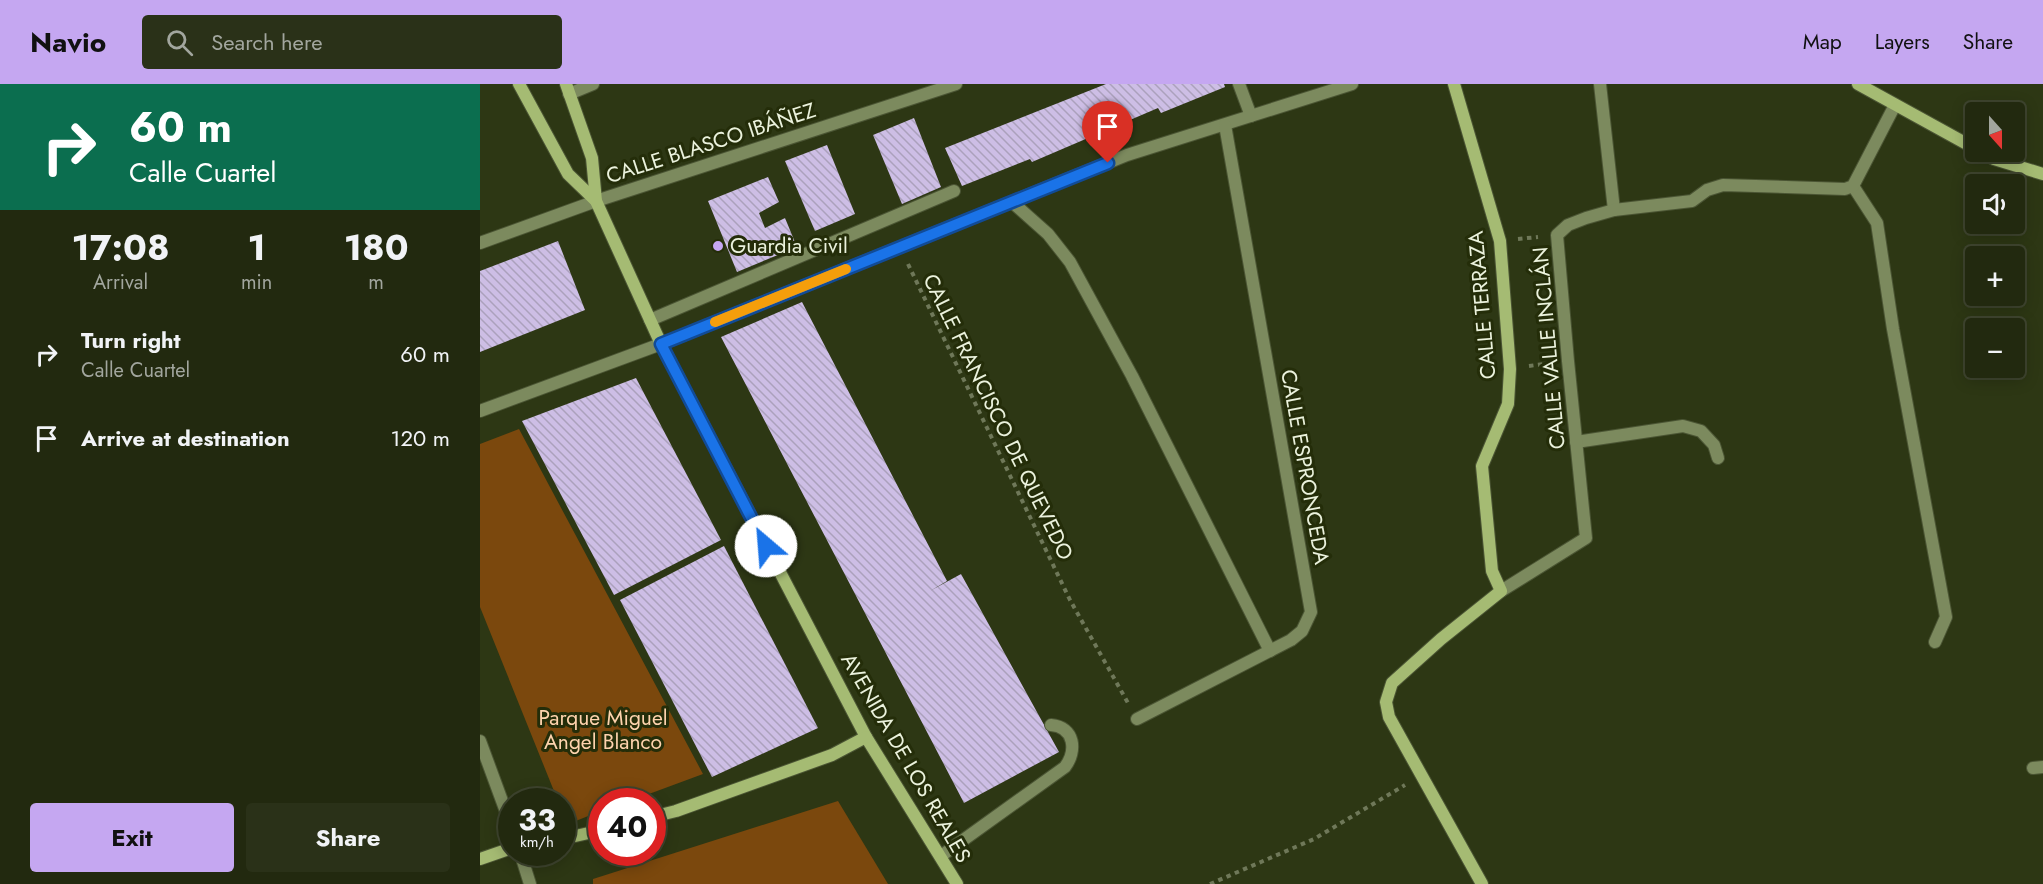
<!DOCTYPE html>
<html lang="en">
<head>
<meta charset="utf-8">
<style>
  body { margin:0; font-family:Jost,sans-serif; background:#2a3118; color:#f1f3f6; height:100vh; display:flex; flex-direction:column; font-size:22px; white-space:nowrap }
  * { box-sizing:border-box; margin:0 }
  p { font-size:20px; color:#a2a69e }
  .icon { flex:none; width:33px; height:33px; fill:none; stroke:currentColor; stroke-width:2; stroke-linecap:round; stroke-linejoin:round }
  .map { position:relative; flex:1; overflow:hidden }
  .drawer { display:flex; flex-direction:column; background:#22290f; width:480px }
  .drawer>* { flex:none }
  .hud { background:#0b6e4f; color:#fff; overflow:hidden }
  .needle { width:39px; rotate:159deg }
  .tools { position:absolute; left:1485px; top:18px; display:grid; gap:12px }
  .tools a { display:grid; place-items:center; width:60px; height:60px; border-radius:6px; background:#22290f; box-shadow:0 3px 15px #0003,0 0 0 2px #3f452f; font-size:30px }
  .speed { position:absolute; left:18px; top:704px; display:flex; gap:12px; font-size:30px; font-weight:700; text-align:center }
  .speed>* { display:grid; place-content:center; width:78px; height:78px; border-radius:50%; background:#22290f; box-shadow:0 3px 15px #0003,0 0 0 2px #3f452f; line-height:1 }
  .speed small { font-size:15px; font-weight:400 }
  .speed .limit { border:9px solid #d22; background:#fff; color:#111 }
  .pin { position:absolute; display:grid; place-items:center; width:51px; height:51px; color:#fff; margin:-62px -26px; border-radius:50% 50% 50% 0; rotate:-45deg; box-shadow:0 0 6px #0007 }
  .pin .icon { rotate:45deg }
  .me { position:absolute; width:66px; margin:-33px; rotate:333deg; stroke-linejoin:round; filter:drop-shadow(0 0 4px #0008) }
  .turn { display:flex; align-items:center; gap:21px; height:126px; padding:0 30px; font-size:27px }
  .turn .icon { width:78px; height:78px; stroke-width:2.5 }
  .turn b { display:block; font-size:42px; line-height:51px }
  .eta { display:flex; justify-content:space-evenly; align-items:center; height:102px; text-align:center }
  .eta b { font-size:36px; font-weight:700; line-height:42px }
  .action { display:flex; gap:12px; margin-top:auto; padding:12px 30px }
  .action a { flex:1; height:69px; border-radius:6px; background:#c5a7f1; color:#111; font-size:24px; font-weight:700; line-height:69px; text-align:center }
  .action a+a { background:#2a3118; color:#f1f3f6 }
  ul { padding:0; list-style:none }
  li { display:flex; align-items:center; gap:18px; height:84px; padding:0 30px }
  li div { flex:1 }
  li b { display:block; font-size:22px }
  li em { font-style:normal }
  header { display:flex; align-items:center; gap:36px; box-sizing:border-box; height:84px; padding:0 30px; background:#c5a7f1; color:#111 }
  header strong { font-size:28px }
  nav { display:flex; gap:33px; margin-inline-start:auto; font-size:21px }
  .search { width:420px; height:54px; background:#2a3118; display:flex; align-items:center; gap:15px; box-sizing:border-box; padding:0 21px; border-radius:6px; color:#a2a69e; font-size:22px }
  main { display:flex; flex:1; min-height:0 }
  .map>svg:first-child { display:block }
  .green { fill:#7b480d }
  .building { fill:url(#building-back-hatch) }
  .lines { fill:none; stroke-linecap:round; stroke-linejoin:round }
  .lane-casing { stroke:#4b5534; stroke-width:14 }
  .street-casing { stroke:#4b5534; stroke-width:14 }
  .secondary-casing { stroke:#4b5534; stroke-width:14 }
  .path { stroke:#6f7859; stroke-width:4; stroke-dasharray:4.5 4.5; stroke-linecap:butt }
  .lane { stroke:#7c8a5e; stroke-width:12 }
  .street { stroke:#7c8a5e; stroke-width:12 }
  .secondary { stroke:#a5bb73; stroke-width:12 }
  .route-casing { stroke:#114b97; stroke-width:15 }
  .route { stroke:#1a73e8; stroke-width:10 }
  .slow { stroke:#f59e0b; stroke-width:10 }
  .poi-dot { fill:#c5a7f1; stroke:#242d09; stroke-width:2 }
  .labels { text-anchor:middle; stroke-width:6; stroke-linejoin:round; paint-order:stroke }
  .street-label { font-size:21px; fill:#ebf2dd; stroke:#242d09 }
  .poi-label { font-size:21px; fill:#ebf2dd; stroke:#242d09; text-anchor:start }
  .park-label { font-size:21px; fill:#fed3ad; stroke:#242d09 }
</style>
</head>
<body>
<header>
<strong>Navio</strong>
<div class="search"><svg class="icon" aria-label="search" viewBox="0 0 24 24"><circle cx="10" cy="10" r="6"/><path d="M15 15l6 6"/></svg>Search here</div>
<nav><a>Map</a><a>Layers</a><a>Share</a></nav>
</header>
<main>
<section class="drawer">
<div class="hud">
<div class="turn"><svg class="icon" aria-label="right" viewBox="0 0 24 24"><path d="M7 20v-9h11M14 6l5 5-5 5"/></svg><div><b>60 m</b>Calle Cuartel</div></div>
</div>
<div class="eta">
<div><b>17:08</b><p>Arrival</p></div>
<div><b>1</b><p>min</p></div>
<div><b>180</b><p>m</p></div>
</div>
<ul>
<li><svg class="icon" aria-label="right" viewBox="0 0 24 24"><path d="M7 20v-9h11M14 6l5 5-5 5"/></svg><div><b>Turn right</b><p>Calle Cuartel</p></div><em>60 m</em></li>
<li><svg class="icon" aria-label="arrive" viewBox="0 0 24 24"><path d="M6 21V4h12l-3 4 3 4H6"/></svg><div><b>Arrive at destination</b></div><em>120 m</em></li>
</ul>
<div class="action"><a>Exit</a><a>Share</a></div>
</section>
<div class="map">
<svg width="1563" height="800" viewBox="0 0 1563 800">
  <defs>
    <pattern id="building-back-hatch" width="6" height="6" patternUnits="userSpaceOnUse" patternTransform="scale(1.5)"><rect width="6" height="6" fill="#cdbee5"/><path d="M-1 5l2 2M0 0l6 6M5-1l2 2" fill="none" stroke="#aba1bc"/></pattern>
  </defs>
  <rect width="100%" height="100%" fill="#2d3714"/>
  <!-- green -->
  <g class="green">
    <polygon points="39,345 223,690 150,717 122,717 121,727 88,740 83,727 82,717 78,717 0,523 0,360"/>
    <polygon points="358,717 408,800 113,800 113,795"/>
  </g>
  <!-- building -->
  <g class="building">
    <polygon points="626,0 744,0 745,3 681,29 678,24 552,78 550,75 482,102 465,64"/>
    <polygon points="434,34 461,103 422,120 393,51"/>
    <polygon points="347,61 375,130 335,147 305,77"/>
    <polygon points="288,93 299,118 279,129 285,144 305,134 317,163 257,188 228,117"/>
    <polygon points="78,157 105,226 0,268 0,187"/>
    <polygon points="322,218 467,497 450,507 481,490 579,668 484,719 241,253"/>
    <polygon points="156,294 241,456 134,511 42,337"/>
    <polygon points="244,462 338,644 232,693 140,516"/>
  </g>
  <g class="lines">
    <defs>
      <g id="lane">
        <polyline points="1373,102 1397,139 1413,245 1466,533 1455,558"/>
        <polyline points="170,236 474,107"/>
        <path d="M461 772 585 683C597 667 595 643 571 641"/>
      </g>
      <g id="street">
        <polyline points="759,0 771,32"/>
        <polyline points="1120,0 1134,126"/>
        <polyline points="89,10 113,0"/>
        <polyline points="532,118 568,150 590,178 652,292 790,567"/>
        <polyline points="0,159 116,117 476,0"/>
        <polyline points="0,327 181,260 647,71 872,0"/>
        <polyline points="1096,358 1203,342 1221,347 1234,361 1238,374"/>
        <polyline points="1021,507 1106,454 1088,277 1077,151 1088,141 1106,134 1134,126 1212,117 1227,106 1243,101 1365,105 1373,102 1415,21"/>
        <polyline points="657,635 811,556 822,547 831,528 745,41"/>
        <polyline points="0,657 32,744"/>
        <polyline points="1553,684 1563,683"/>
        <polyline points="40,768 50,800"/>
      </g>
      <g id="secondary">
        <polyline points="39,0 88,90 116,117"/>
        <polyline points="86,0 112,74 116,117 181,260 386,653 477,800"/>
        <polyline points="974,0 1020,157 1030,285 1028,320 1002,382 1012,487 1021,507 961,555 912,599 906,618 909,633 1002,800"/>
        <polyline points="1378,0 1496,65"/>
        <polyline points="1501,68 1514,75 1563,90"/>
        <polyline points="172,733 196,727 352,671 386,653"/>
        <polyline points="82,755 122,746"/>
        <polyline points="0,775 32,764"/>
      </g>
    </defs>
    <!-- lane casing -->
    <use href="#lane" class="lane-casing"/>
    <!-- street casing -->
    <use href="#street" class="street-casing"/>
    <!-- secondary casing -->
    <use href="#secondary" class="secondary-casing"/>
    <!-- path -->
    <g class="path">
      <polyline points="1038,155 1058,153"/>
      <polyline points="428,180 590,516 648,619"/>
      <polyline points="1049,282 1071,279"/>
      <polyline points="730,800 834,755 925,701"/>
    </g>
    <!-- lane -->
    <use href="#lane" class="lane"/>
    <!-- street -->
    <use href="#street" class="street"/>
    <!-- secondary -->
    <use href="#secondary" class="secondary"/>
  </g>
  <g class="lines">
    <defs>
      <polyline id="route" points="286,462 181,260 628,79"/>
    </defs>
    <!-- route casing -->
    <use href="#route" class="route-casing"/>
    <!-- route -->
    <use href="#route" class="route"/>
    <!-- slow -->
    <polyline class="slow" points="235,238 366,185"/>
  </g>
  <!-- markers -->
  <circle class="poi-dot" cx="238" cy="162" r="6"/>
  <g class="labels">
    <!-- street labels -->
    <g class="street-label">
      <text transform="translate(231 59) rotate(-18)" y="7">CALLE BLASCO IBÁÑEZ</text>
      <text transform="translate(1002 221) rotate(-95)" y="7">CALLE TERRAZA</text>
      <text transform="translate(1069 264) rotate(-95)" y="7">CALLE VALLE INCLÁN</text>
      <text transform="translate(518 333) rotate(64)" y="7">CALLE FRANCISCO DE QUEVEDO</text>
      <text transform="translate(825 383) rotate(80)" y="7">CALLE ESPRONCEDA</text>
      <text transform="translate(426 674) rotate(60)" y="7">AVENIDA DE LOS REALES</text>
    </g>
    <!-- poi labels -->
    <g class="poi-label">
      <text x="250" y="169">Guardia Civil</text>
    </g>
    <!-- park labels -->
    <g class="park-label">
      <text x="123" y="641">Parque Miguel<tspan x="123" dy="24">Angel Blanco</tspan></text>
    </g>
  </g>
</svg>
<div class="tools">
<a><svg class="needle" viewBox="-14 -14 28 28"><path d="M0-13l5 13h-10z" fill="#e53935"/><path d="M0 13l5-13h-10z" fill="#a2a69e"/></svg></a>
<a><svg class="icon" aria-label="sound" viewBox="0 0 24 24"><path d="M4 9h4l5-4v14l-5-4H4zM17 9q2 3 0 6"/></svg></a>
<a>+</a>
<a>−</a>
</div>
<div class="speed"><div>33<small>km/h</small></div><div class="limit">40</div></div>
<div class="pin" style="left:628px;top:79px;background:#d93025"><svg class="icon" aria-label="arrive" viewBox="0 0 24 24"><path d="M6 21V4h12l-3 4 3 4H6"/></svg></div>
<svg class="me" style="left:286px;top:462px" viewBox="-20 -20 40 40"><circle r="19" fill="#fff"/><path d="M0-13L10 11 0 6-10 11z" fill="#1a73e8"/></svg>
</div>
</main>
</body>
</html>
